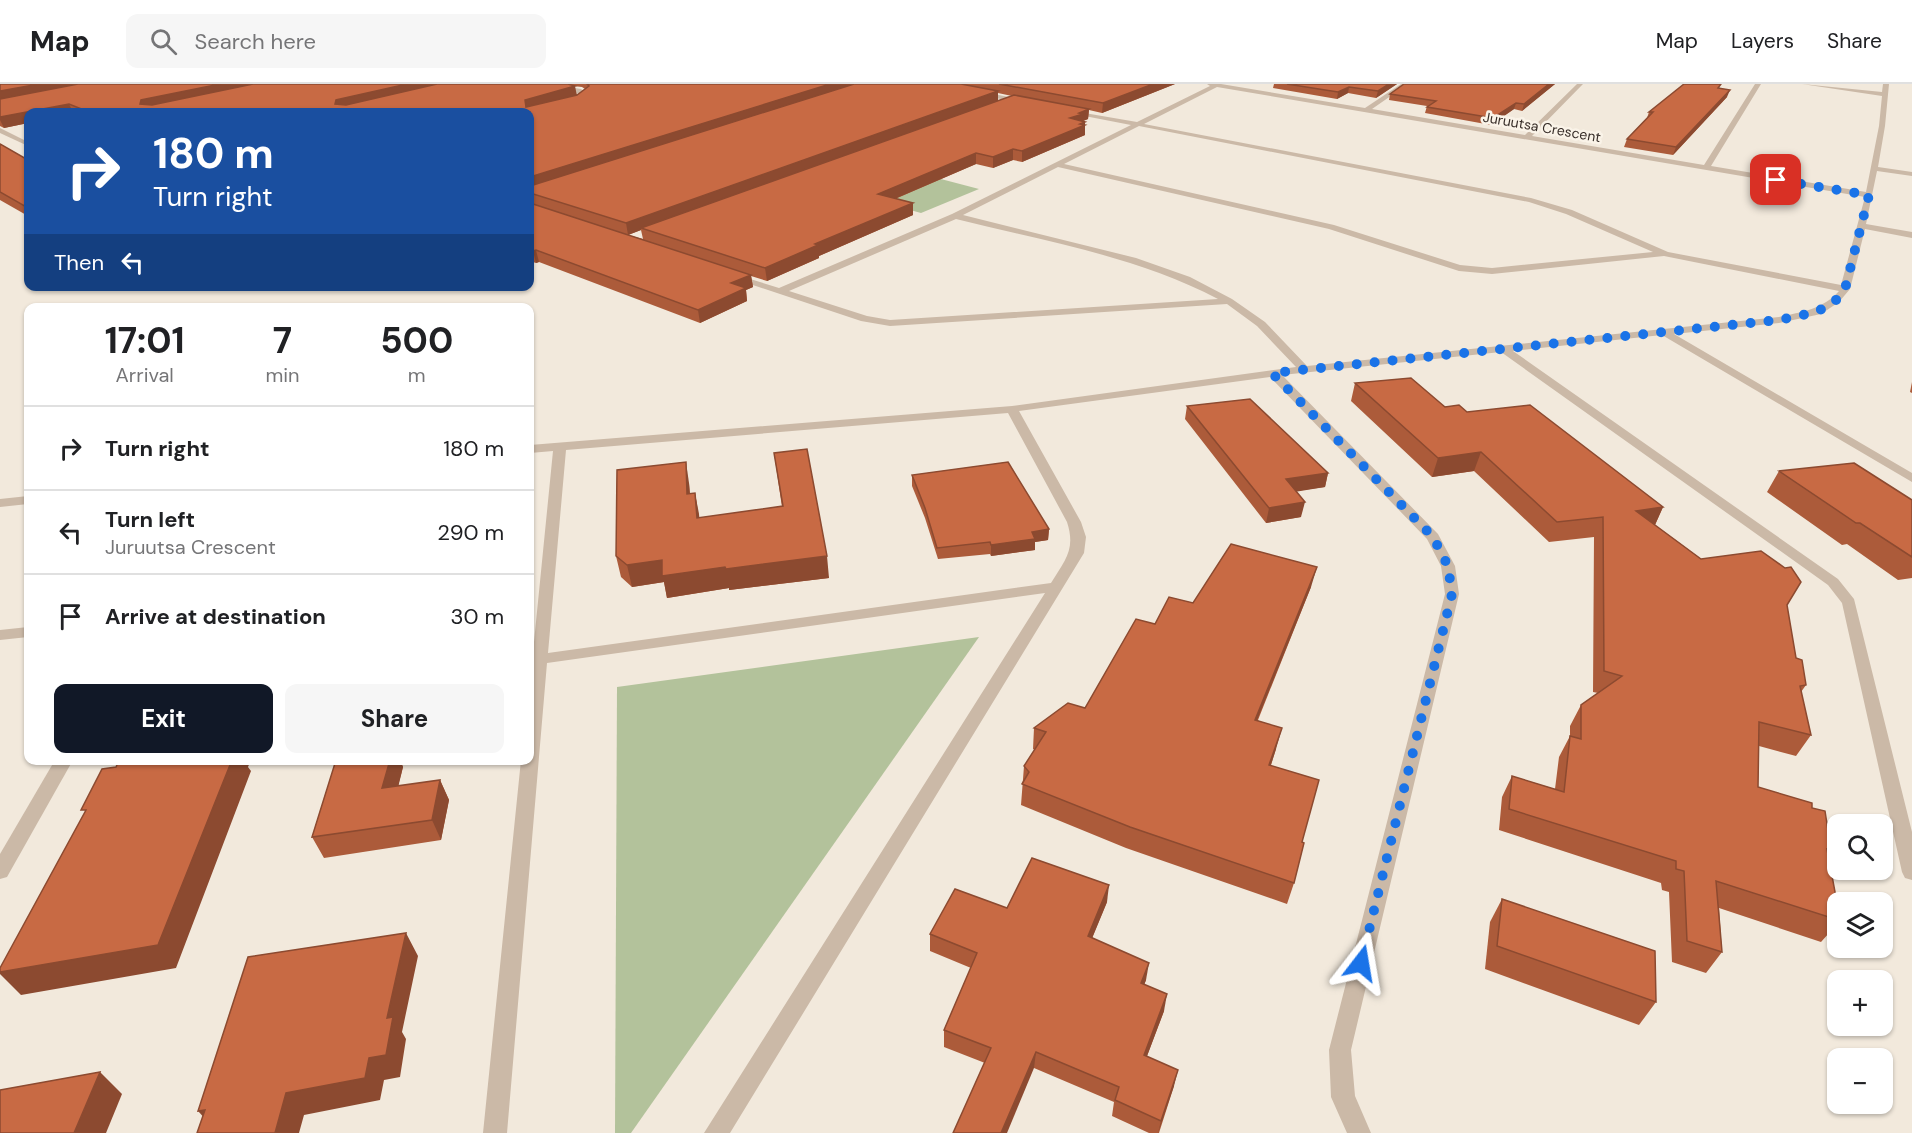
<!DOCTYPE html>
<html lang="en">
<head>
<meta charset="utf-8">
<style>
  body { margin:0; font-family:"DM Sans",sans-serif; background:#f6f6f6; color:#202124; height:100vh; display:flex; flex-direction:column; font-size:22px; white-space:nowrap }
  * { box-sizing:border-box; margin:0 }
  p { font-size:20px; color:#757577 }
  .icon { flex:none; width:33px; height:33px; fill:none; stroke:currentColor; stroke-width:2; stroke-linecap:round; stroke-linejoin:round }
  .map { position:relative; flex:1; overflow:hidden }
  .panel { position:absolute; left:24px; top:219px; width:510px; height:462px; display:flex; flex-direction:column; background:#fff; border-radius:12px; box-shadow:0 2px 4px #0004 }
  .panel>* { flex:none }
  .hud { position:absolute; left:24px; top:24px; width:510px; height:183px; border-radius:12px; box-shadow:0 2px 4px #0004; background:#1a4fa0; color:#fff; overflow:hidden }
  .fabs { position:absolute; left:1827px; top:730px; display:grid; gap:12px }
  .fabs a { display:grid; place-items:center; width:66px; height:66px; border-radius:12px; background:#fff; box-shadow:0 2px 4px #0004; font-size:30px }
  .pin { position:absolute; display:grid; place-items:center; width:51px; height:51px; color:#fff; margin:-26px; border-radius:12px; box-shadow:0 3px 9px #0006 }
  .me { position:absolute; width:66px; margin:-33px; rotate:14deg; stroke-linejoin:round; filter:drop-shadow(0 0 4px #0008) }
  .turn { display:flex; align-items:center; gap:21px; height:126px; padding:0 30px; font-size:27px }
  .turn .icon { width:78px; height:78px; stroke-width:2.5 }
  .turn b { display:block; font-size:42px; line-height:51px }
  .then { display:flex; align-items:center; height:57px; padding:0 30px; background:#0003; gap:12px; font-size:22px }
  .eta { display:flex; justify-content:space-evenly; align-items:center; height:102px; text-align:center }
  .eta b { font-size:36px; font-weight:700; line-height:42px }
  .action { display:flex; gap:12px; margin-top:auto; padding:12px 30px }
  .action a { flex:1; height:69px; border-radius:12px; background:#111827; color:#fff; font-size:24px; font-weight:700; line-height:69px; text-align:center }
  .action a+a { background:#f6f6f6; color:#202124 }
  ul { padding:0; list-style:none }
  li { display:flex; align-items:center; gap:18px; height:84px; padding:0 30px; border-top:2px solid #e0e0e0 }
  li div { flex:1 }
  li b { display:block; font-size:22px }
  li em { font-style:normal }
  header { display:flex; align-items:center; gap:36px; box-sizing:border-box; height:84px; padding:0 30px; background:#fff; border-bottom:2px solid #e0e0e0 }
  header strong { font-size:28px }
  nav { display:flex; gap:33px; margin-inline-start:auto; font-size:21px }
  .search { width:420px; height:54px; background:#f6f6f6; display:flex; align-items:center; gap:15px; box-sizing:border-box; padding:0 21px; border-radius:12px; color:#757577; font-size:22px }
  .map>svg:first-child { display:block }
  .green { fill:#b3c29b }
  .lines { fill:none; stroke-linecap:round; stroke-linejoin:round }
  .minor { fill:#cbb9a7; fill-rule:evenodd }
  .wall { fill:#ac5b3a; fill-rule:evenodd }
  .shaded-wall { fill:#8c4a30 }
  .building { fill:#c86a44; stroke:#8c4a30; stroke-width:1.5 }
  .route { stroke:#1a73e8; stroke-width:10; stroke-dasharray:0 18 }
  .labels { text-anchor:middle; stroke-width:5; stroke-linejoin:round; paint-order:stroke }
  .far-street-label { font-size:14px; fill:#372d28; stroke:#faf3e8 }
</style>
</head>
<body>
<header>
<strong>Map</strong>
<div class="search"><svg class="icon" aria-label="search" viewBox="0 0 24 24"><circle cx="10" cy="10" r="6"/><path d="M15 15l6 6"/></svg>Search here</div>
<nav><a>Map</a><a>Layers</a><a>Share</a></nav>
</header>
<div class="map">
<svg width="1912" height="1049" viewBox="0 0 1912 1049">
  <rect width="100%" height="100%" fill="#f2e9dc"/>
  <!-- green -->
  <g class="green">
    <polygon points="876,78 979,105 921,129 816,100"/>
    <polygon points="979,553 631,1049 615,1049 617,603"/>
  </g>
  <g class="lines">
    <!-- minor -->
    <g class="minor">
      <polygon points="550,0 581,5 589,11 578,18 574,18 574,16 582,11"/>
      <path d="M1207 0H1221L1365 24 1401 0H1408L1372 25 1525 51 1577 0H1583L1532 52 1704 81 1755 0H1761L1711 82 1866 108 1879 42 1882 12 1802 0 1882 8 1883 0H1889L1885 42 1878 83 1912 88V92L1877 87 1866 140 1912 148V154L1865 145 1850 205 1839 218 1821 230 1779 239 1674 250 1912 389V398L1662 251 1513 267 1838 495 1854 515 1912 748V796L1905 794 1902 788 1842 519 1828 501 1501 268 1282 291 1438 450 1455 482 1459 510 1351 966 1355 1012 1371 1049H1347L1331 1013 1329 966 1445 510 1441 482 1427 455 1270 293 1019 327 1081 438 1086 453 1084 469 730 1049H704L1045 509 547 579 507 1049H483L521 676H530V598L553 367 530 369V361L1012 322 1296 283 1257 242 1227 220 890 242 861 237 729 193 734 190 779 204 952 130 1131 41 1069 29 1067 26 1137 38 1210 2ZM1217 3 1865 113 1841 201 1668 168 1572 126 1531 114 1144 40ZM1139 42 1529 118 1566 130 1653 168 1492 184 1460 181 1334 141 1064 80ZM1058 83 1329 145 1459 187 1492 190 1664 172 1839 207C1823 225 1802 228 1779 233L1307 282 1265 238 1232 215 1190 193 1136 174 963 131ZM956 135C1044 157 1136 172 1218 215L890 236 867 232 789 207ZM1008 329 1067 438C1076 466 1065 476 1051 499L548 569 566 366Z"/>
      <polygon points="978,7 1025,16 1028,18 1025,20 976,10"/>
      <polygon points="0,44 28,58 28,62 0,49"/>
      <polygon points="28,412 28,420 0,423 0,415"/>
      <polygon points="28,543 28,553 0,556 0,546"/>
      <polygon points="55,676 73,676 7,793 0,795 0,770"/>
    </g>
  </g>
  <!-- wall -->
  <g class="wall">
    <path d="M0 0H1175L1102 29 1089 26 1088 35 1083 37 1085 38V51L1022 78 1013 76 993 84 976 80 895 115 913 131 819 172V174L767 197 751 192 753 203 746 206 747 217 700 239 539 178 536 179 530 177V28H28V39L4 44 0 42ZM573 2 582 3 585 5 577 11ZM998 9 1012 12 998 17ZM641 146 643 155 628 151Z"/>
    <polygon points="1274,0 1397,0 1376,14 1348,9 1337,15 1273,4"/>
    <polygon points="1404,0 1555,0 1522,27 1514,25 1491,41 1425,29 1427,22 1389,16 1390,10"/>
    <polygon points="1719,5 1727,13 1673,71 1624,63 1627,55 1647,34 1649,28"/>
    <polygon points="0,60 28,76 28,132 0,116"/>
    <polygon points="1912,298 1912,309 1910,308"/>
    <polygon points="1355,299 1467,328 1663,423 1655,441 1701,475 1787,521 1796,574 1806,601 1801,608 1811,651 1796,672 1759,662 1758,703 1812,724 1831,766 1828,770 1838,824 1838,839 1821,858 1719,824 1722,868 1706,889 1672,878 1669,808 1662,806 1661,799 1499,746 1502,713 1512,692 1555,705 1559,673 1570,652 1570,642 1581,621 1598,609 1593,608 1594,453 1549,458 1474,387 1432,393 1351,317"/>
    <polygon points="1187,322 1328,389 1325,403 1296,407 1301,433 1266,439 1185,335"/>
    <polygon points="774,369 829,494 729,506 729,504 667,514 664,498 632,503 621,493 616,472 689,399 690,409 695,409 699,434 782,423"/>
    <polygon points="1779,387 1912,416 1912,494 1898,496 1847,460 1842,461 1767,408"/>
    <polygon points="912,391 1049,445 1048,456 1035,458 1035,466 991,472 990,470 938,475 925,434 912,402"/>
    <polygon points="1311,503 1258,636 1276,665 1271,681 1302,758 1294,799 1287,820 1126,764 1021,721 1024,682 1035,666 1033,665 1034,644 1085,624 1155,540 1193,519"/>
    <polygon points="336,676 400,676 403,683 398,702 440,696 449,716 441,756 324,774 312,753"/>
    <polygon points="1502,815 1656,918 1639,941 1485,885 1490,838"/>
    <polygon points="1107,818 1092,854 1146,896 1144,901 1164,927 1147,972 1174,1002 1159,1049 1149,1049 1112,1032 1114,1018 1034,984 985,979 944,963 944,946 971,884 930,867 930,850 1007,824"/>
  </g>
  <!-- shaded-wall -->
  <g class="shaded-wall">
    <polygon points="39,0 92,0 0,17 0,7"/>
    <polygon points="220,0 266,0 145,28 140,20 141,16"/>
    <polygon points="407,0 447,0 339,28 335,20 336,16"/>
    <polygon points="830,0 860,0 530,105 530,93"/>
    <polygon points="1153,0 1175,0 1102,29 1103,19"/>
    <polygon points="1389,0 1397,0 1376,14 1378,7"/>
    <polygon points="1549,0 1555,0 1522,27 1524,20"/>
    <polygon points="575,2 577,12 527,28 525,16"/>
    <polygon points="1349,3 1348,9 1337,15 1338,8"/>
    <polygon points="1730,6 1727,13 1673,71 1676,63"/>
    <polygon points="998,7 998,17 641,144 641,146 628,151 626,139"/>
    <polygon points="1516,19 1514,25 1491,41 1493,34"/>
    <polygon points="69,20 73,28 28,28 28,39 4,44 0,36 0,33"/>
    <polygon points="1089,25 1088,35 1083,37 1083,39 1085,38 1085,51 1022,78 1022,67 1079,29"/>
    <polygon points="1013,65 1013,76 993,84 993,73"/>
    <polygon points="976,69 976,80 878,122 878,110"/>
    <polygon points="530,109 531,109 534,120 530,120"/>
    <polygon points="913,119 913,131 819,172 819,174 767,197 765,184 815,160"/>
    <polygon points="536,166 539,178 536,179 533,167"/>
    <polygon points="751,191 753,203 746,206 747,217 700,239 698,226 731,199"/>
    <polygon points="1481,368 1474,387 1432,393 1438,374"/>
    <polygon points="686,378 689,399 691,431 687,410"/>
    <polygon points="1328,389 1325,403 1282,410 1286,395"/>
    <polygon points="695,409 699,430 701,455 697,434"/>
    <polygon points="1305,418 1301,433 1266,439 1269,424"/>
    <polygon points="1663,423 1654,443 1636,427"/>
    <polygon points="1049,445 1048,456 1035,458 1035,466 991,472 991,461 1032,448"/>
    <polygon points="827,472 829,494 729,506 729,504 667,514 664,498 632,503 627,481 662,476 725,483"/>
    <polygon points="1317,483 1311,503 1249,656 1255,636"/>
    <polygon points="1282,644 1276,665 1264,702 1269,681"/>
    <polygon points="232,676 251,676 248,683 251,687 176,884 21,911 0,890 0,888"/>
    <polygon points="390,676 400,676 403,683 393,724 382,704"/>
    <polygon points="440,696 449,716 441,756 432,736"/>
    <polygon points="1109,801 1107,818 1086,869 1088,852"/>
    <polygon points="406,849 418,872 402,948 406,955 400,993 384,996 380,1016 304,1031 299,1049 275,1049 286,1009 369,974 387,934"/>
    <polygon points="1149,879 1146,896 1138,916 1141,899"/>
    <polygon points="1167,910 1164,927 1141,988 1144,971"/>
    <polygon points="1036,968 1034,984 1007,1049 1001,1049"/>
    <polygon points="1178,986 1174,1002 1158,1049 1161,1037"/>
    <polygon points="100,988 122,1010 106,1049 74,1049"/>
    <polygon points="205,1026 218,1049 198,1027"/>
  </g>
  <!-- building -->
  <g class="building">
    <polygon points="0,0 39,0 0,7"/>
    <polygon points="78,0 220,0 141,16 140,20 152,21 253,0 407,0 336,16 335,20 346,21 437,0 568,0 575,2 525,16 526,23 577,11 589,2 587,0 830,0 530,93 530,28 89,28 69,20 0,33 0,15"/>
    <polygon points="854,0 961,0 998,7 626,139 530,109 530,102"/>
    <polygon points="999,0 1153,0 1103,19"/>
    <polygon points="1287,0 1389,0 1378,7 1349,3 1338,8"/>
    <polygon points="1404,0 1549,0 1524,20 1516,19 1493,34 1427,23 1436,17 1390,10"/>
    <polygon points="1684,0 1721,0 1718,4 1730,6 1676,63 1627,55 1653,28 1649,28"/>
    <polygon points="1014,11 1089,25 1079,29 1083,30 1070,34 1085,38 1080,40 1085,41 1022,67 1013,65 993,73 976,69 878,110 913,119 815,160 818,161 765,184 641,144"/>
    <polygon points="0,60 28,76 28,124 0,108"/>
    <polygon points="530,119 751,191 731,199 746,204 698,226 536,166 533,167 530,166"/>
    <polygon points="1411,294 1445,323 1459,321 1467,328 1530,321 1663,423 1636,427 1701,475 1761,467 1785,484 1791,483 1801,498 1787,521 1796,574 1802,576 1806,601 1800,602 1811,651 1759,638 1758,703 1812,719 1812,724 1825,727 1831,766 1827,765 1838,824 1838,836 1716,797 1722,868 1687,857 1684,787 1676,785 1676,777 1509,725 1512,692 1564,708 1570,652 1581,655 1581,621 1622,592 1604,587 1603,433 1557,438 1481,368 1438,374 1355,299"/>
    <polygon points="1250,315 1328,389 1286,395 1305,418 1269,424 1187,322"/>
    <polygon points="807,365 827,472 726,485 725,483 662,492 662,476 627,481 616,472 617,386 686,378 687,410 695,409 697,434 783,422 774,369"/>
    <polygon points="1008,378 1049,445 1032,448 1035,455 991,461 990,458 937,464 925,424 912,391"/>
    <polygon points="1854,379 1912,416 1912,473 1860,439 1856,439 1779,387"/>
    <polygon points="1231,460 1317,483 1255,636 1282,644 1269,681 1319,696 1302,758 1304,759 1294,799 1130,743 1022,700 1029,688 1024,682 1046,648 1034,644 1068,619 1085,624 1136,535 1155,540 1169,513 1193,519"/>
    <polygon points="119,676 232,676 158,861 0,888 0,884 86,726 81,726 102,685 116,683"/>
    <polygon points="336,676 390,676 382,704 440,696 432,736 312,753"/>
    <polygon points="1032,774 1109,801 1088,852 1149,879 1141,899 1167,910 1144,971 1178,986 1161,1037 1115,1016 1119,1003 1036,968 1001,1049 953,1049 991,964 944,946 977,869 930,850 955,805 1007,824"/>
    <polygon points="1502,815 1655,867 1656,918 1497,862"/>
    <polygon points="406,849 387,934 393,933 386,971 369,974 365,994 286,1009 275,1049 197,1049 205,1026 198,1027 248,873"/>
    <polygon points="100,988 74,1049 0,1049 0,1006"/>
  </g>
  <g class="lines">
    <!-- route -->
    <polyline class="route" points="1361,879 1452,510 1448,482 1433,453 1272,289 1779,236 1817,228 1836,216 1845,205 1869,111 1776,96"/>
  </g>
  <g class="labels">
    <!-- far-street labels -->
    <g class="far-street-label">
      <text transform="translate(1542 43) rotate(10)" y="5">Juruutsa Crescent</text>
    </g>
  </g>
</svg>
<div class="fabs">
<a><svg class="icon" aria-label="search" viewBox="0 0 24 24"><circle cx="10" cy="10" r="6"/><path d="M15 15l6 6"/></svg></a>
<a><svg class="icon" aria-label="layers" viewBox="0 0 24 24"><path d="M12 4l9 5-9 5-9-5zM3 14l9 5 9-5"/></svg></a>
<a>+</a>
<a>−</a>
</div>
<div class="pin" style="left:1776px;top:96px;background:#d93025"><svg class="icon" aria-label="arrive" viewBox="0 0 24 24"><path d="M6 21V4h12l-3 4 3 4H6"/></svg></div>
<svg class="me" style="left:1361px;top:879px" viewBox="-20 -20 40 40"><path d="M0-17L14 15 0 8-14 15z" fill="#1a73e8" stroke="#fff" stroke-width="4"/></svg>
<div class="hud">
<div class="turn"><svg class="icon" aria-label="right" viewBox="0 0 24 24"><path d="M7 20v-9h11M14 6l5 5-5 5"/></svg><div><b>180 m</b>Turn right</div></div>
<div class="then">Then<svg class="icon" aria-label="left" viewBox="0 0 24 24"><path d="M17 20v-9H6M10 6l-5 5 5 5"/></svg></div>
</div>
<section class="panel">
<div class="eta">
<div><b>17:01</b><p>Arrival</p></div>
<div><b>7</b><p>min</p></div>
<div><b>500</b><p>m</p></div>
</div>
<ul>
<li><svg class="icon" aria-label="right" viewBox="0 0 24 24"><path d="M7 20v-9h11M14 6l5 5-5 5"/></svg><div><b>Turn right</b></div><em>180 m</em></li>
<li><svg class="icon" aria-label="left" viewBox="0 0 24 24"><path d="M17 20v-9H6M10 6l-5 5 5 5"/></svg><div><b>Turn left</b><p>Juruutsa Crescent</p></div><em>290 m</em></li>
<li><svg class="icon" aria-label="arrive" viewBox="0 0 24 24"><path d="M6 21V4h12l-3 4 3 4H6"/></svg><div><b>Arrive at destination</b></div><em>30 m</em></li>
</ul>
<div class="action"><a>Exit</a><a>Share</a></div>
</section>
</div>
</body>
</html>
